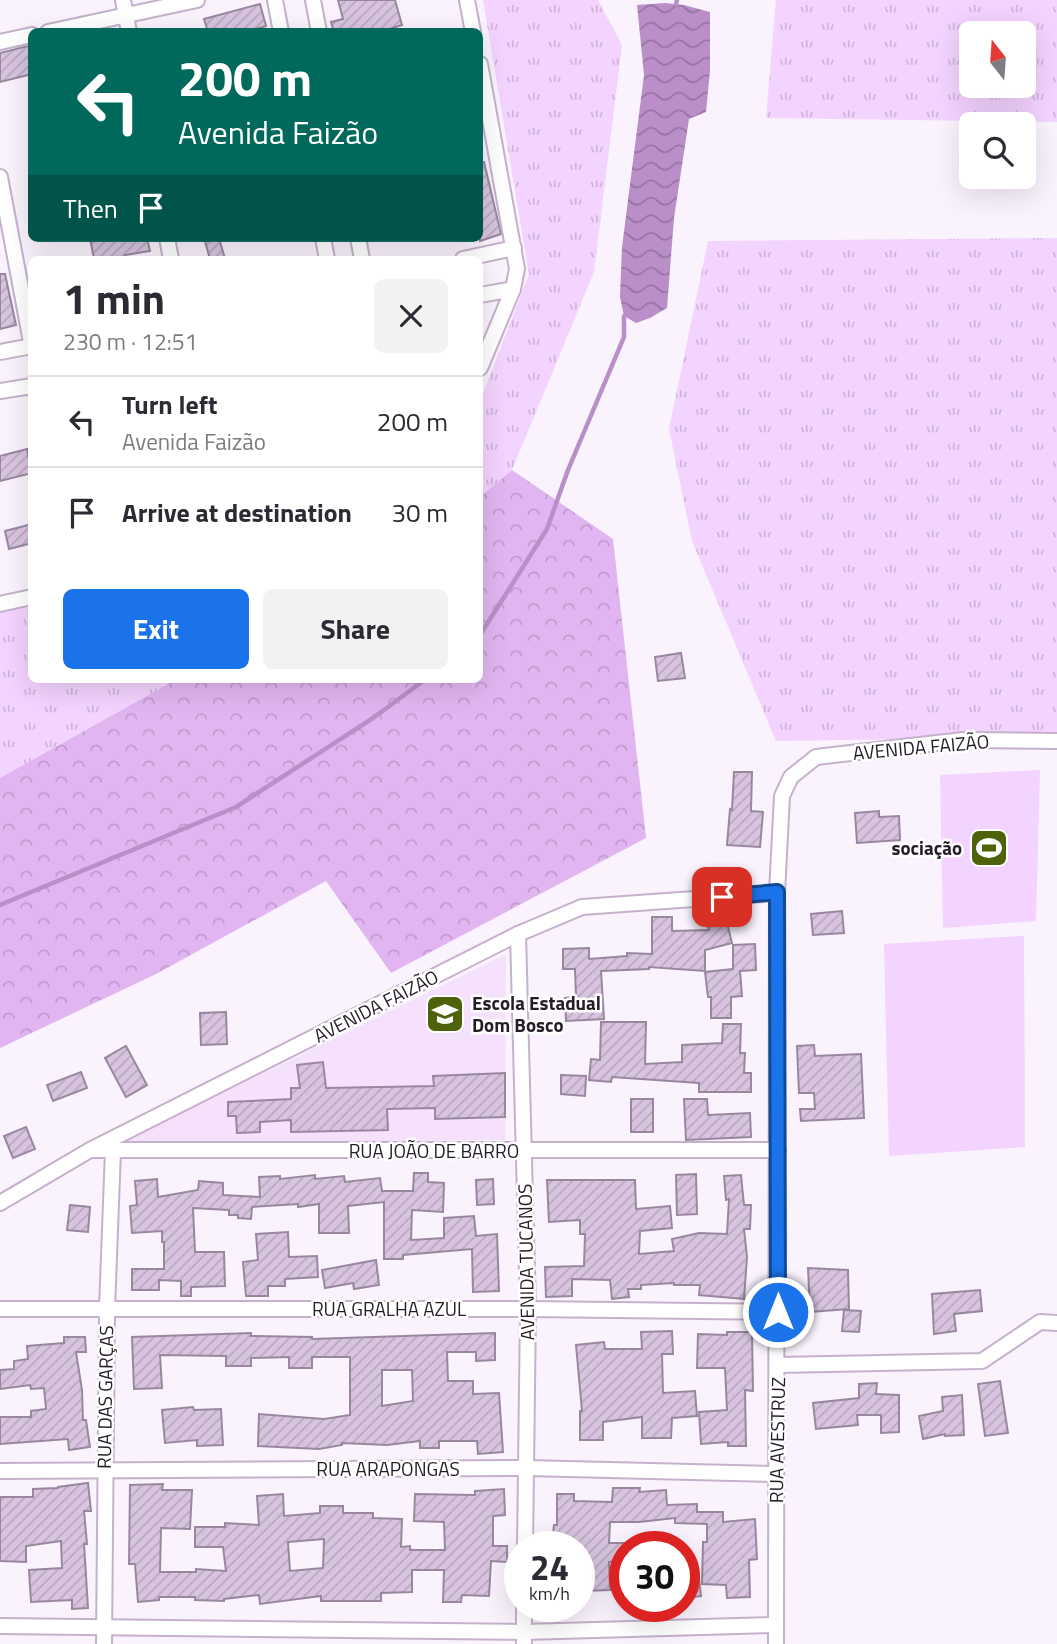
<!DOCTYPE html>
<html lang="en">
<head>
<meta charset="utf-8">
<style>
  body { margin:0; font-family:"Titillium Web",sans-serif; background:#f2f2f3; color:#2b2b33; height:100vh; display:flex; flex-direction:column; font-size:26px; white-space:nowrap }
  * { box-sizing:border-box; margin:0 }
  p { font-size:23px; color:#7c7c81 }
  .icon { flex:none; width:38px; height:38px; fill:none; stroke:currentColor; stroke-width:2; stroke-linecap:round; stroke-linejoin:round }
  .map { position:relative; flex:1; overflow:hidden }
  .sheet { position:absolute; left:28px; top:256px; width:455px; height:427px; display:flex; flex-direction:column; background:#fff; border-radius:10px; box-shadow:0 7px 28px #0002 }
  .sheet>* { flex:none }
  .top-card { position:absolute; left:28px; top:28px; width:455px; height:214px; border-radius:10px; box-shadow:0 7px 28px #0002; background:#00695c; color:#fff; overflow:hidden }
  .needle { width:46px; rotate:343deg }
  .buttons { position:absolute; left:959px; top:21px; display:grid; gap:14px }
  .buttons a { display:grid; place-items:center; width:77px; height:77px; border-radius:10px; background:#fff; box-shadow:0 7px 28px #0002; font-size:35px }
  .speed { position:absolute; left:504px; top:1531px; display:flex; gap:14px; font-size:35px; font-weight:700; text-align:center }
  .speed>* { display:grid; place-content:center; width:91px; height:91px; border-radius:50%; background:#fff; box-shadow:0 7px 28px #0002; line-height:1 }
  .speed small { font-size:18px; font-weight:400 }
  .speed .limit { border:10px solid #d22; background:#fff; color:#111 }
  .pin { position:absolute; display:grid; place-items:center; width:60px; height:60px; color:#fff; margin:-30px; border-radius:14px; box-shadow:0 4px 10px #0006 }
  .me { position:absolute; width:77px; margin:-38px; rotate:0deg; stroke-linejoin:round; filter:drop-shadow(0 0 5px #0008) }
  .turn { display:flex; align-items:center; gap:24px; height:147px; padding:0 35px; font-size:32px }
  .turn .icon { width:91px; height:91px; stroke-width:2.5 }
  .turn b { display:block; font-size:49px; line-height:60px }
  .then { display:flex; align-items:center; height:66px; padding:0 35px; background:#0003; gap:14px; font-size:26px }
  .round { display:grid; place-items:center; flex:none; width:74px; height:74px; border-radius:10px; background:#f2f2f3 }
  .head { display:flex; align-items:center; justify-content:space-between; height:119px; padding:0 35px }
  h1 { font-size:42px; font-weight:700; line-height:52px }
  .action { display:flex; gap:14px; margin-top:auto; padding:14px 35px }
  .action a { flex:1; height:80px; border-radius:10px; background:#1a73e8; color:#fff; font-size:28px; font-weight:700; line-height:80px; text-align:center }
  .action a+a { background:#f2f2f3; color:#2b2b33 }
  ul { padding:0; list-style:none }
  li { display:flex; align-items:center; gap:21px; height:91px; padding:0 35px; border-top:2px solid #e1e1e2 }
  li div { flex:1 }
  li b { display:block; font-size:26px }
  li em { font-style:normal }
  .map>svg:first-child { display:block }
  .built { fill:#f5e1fc }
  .grass { fill:url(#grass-tufts); fill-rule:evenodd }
  .forest { fill:url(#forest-crowns) }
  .pitch { fill:#f3d3ff }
  .water { fill:url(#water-waves) }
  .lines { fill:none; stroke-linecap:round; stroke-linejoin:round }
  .stream { stroke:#ba8fc9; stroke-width:4.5 }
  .building { fill:url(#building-hatch); stroke:#9987a0; stroke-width:2; fill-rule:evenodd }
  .minor-casing { stroke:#c5b1cc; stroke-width:18 }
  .minor { stroke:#fff; stroke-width:14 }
  .route-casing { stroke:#114b97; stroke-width:18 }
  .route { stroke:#1a73e8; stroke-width:12 }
  .labels { text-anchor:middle; stroke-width:5; stroke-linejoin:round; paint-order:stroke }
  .street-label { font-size:19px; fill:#241d27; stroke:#fff }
  .poi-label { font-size:19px; font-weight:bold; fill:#241d27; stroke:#fff; text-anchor:end }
</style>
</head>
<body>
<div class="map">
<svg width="1057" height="1644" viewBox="0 0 1057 1644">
  <defs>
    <pattern id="grass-tufts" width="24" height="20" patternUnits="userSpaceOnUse" patternTransform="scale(1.75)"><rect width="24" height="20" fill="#f3d3ff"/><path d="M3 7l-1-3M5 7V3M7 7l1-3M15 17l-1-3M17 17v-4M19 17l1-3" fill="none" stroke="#d0b5db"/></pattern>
    <pattern id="forest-crowns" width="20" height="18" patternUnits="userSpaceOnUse" patternTransform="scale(1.75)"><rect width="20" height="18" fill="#e1b5f1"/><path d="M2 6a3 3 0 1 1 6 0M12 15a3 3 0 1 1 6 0" fill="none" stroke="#c19bcf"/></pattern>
    <pattern id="water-waves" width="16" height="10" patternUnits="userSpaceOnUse" patternTransform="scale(1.75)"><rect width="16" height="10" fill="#ba8fc9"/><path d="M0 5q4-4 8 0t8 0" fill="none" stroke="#9774a3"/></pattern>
    <pattern id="building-hatch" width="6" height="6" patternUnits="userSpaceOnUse" patternTransform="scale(1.75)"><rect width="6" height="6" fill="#d8c4df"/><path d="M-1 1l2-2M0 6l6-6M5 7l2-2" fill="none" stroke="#b9a8bf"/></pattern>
  </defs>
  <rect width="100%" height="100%" fill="#faf2fd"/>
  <!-- built -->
  <polygon class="built" points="506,954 505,1140 122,1143"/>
  <!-- grass -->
  <g class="grass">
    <polygon points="483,0 598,0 622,45 594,272 512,470 480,497 480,401 529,274"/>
    <path d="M776 0H1057V122L766 118ZM971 33H1024V86H971Z"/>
    <polygon points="1057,238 1057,737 776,741 692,541 669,429 708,241"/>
    <polygon points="31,607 32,679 177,679 0,778 0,613"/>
  </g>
  <!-- forest -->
  <polygon class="forest" points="512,470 613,539 646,838 391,973 326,881 156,974 0,1048 0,778 177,679 480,679 480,497"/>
  <!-- pitch -->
  <g class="pitch">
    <polygon points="1040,770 1036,921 943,928 940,775"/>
    <polygon points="1024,936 1025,1147 889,1156 884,944"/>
  </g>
  <!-- water -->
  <polygon class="water" points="665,3 684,5 710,12 710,71 706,112 689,119 674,218 667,308 650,318 636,323 624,316 620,297 622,247 644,75 637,5"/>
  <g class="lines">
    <!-- stream -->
    <g class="stream">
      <polyline points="676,4 677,0"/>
      <polyline points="480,635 547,529 568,470 624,337 624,316"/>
      <polyline points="0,905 236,807 373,718 426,679"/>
    </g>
  </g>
  <!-- building -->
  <g class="building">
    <polygon points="338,0 395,0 402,25 380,32 334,32 331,22 343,19"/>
    <polygon points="260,4 266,26 245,32 208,32 204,19"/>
    <polygon points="32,45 32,74 0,82 0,53"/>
    <polygon points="484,162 501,234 480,241 480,163"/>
    <polygon points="90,238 147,238 150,251 125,255 126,259 94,259"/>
    <polygon points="204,238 219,238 225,259 210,259"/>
    <polygon points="0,274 5,274 16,325 0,329"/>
    <polygon points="27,449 29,460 32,459 32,473 0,481 0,456"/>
    <polygon points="32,524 32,543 9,549 5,531"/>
    <polygon points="681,653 685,678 658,681 655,657"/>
    <polygon points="734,772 752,772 751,811 763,812 760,847 727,845 730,809 732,810"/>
    <polygon points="879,811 879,817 899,816 900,840 857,843 855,813"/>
    <polygon points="842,911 844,933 813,935 811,914"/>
    <polygon points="652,917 672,917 672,931 709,930 707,924 726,919 732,943 705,950 705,971 649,967 649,969 601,971 604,1019 566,1021 565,998 576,997 575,969 563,969 563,949 589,948 589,959 627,956 627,953 652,954"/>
    <polygon points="755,944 756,970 740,971 742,996 731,997 731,1018 711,1018 711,997 708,997 705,972 733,969 733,945"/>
    <polygon points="226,1012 227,1044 201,1045 200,1013"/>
    <polygon points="601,1022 646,1022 645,1064 682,1062 682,1045 722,1043 723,1024 741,1024 740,1053 745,1053 744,1073 751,1073 751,1092 699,1092 699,1083 612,1077 611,1082 589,1080 591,1059 600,1060"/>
    <polygon points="814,1045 815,1056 861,1054 864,1118 801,1121 800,1109 815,1109 814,1093 799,1093 797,1046"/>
    <polygon points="126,1046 147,1085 126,1097 105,1058"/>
    <polygon points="323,1062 326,1088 434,1086 433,1076 505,1073 505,1117 435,1119 435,1108 387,1109 388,1130 291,1132 291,1120 260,1122 260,1132 237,1133 236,1116 228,1116 228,1102 291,1099 291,1088 300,1088 297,1065"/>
    <polygon points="81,1072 87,1088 53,1101 47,1085"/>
    <polygon points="561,1075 586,1076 585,1096 561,1094"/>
    <rect x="631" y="1099" width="22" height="33"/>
    <polygon points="684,1099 707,1099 708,1115 750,1113 751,1137 686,1140"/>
    <polygon points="26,1127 35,1149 13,1158 4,1136"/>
    <polygon points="414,1173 428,1173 428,1182 444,1183 443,1212 412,1210 411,1240 444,1238 444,1218 474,1216 476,1236 497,1234 499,1291 473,1292 472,1249 403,1255 403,1259 384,1259 384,1202 348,1206 349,1233 319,1233 319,1204 298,1207 298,1204 252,1207 251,1219 238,1218 238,1215 229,1215 229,1210 193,1208 195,1252 224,1252 225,1286 191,1287 191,1296 181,1296 181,1281 159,1280 159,1290 132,1290 132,1269 164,1269 164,1242 162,1242 162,1231 132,1233 130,1206 137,1205 135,1181 157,1179 158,1197 198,1190 199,1181 223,1183 223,1195 260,1197 259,1177 280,1176 280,1179 315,1175 315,1179 344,1176 345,1182 380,1178 382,1191 413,1191"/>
    <polygon points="696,1174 697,1214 677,1215 676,1175"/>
    <polygon points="741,1175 744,1205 751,1205 750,1229 744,1229 747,1257 744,1299 699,1295 700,1285 674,1285 674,1283 641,1285 641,1289 628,1289 629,1297 612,1299 610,1280 572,1279 572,1296 546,1297 545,1267 584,1266 585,1234 580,1234 580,1220 549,1222 547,1180 635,1180 636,1209 670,1206 672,1228 640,1231 639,1254 674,1251 672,1239 699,1233 727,1234 729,1199 726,1200 724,1176"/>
    <polygon points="493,1179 494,1204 477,1205 476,1180"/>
    <polygon points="70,1205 90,1207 88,1232 67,1230"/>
    <polygon points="288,1232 289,1257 317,1256 318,1277 285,1279 285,1286 268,1286 268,1296 246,1296 243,1262 258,1260 256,1234"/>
    <polygon points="376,1260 379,1285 354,1289 353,1283 325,1288 322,1270"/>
    <polygon points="808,1268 848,1270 849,1309 810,1312"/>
    <polygon points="980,1290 982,1311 954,1314 956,1331 934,1334 932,1294"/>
    <polygon points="844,1310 861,1311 859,1332 842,1331"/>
    <polygon points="672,1331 673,1354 662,1354 663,1393 695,1391 697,1416 672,1418 671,1438 642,1438 642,1417 603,1422 603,1440 580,1440 580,1411 582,1411 576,1345 604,1342 605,1349 642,1349 641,1332"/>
    <polygon points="727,1332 752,1332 753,1391 745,1390 746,1446 728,1446 728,1442 701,1444 699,1412 727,1410 725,1368 697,1368 698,1334 727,1335"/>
    <path d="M251 1333V1336L312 1337V1339L495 1333V1360L476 1361V1352H447L448 1381H473V1394L499 1393 503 1452 478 1454 477 1441H439V1448H420V1441L387 1445 342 1443V1445L319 1449 258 1446 259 1414 324 1419 350 1415V1357H312V1368H289V1357L251 1358V1366H226V1356L160 1355 162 1388 134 1389 132 1337ZM382 1370H412L413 1401 382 1406Z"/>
    <polygon points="64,1337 85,1337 86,1352 76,1352 82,1390 83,1420 86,1420 90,1447 69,1450 68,1439 0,1444 0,1417 31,1417 31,1411 46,1409 44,1388 31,1389 30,1385 0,1389 0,1370 14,1369 14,1361 28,1359 27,1346 64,1343"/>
    <polygon points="1000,1381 1008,1433 985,1436 978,1384"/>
    <polygon points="877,1383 876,1394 899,1395 899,1432 881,1433 881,1415 857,1415 858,1425 816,1429 813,1403 859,1398 859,1384"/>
    <polygon points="962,1395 964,1435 945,1436 945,1434 923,1439 919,1416 943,1411 942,1397"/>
    <polygon points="193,1407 194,1410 221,1409 223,1445 197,1446 197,1440 165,1443 162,1410"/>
    <polygon points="88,1483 91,1511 84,1511 87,1544 84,1544 88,1608 72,1609 72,1600 31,1602 29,1570 62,1568 61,1541 26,1546 26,1562 0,1561 0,1497 33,1497 33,1489 58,1488 58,1487"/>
    <path d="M163 1484 162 1490H192L190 1529 161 1528 160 1572H196V1569L226 1571 223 1547H195V1527H225V1523L259 1525 257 1496 283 1494 284 1516 320 1513V1506H343V1513H373V1518L402 1519 401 1547 410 1546V1550H445L444 1522 414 1521 415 1494 475 1495V1491L504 1489 505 1515 493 1516V1546H507V1562L491 1561 489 1596 462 1595 461 1602H443L444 1570H412V1592L381 1593V1601H321V1596L260 1604 259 1595 224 1599V1601L195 1600V1597H159V1600L138 1602 135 1564H129L130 1485ZM324 1539 323 1568 290 1571 288 1542Z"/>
    <polygon points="613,1488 640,1488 639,1492 666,1490 667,1505 697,1504 697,1512 723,1512 723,1522 755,1519 757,1559 749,1560 750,1597 727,1598 726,1585 702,1584 703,1542 707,1542 707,1524 675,1523 675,1518 639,1522 610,1522 609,1543 625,1543 625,1561 609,1562 610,1590 583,1591 581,1546 552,1544 554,1525 557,1525 557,1494 574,1494 574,1501 612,1502"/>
    <polygon points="699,1578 701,1596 684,1598 684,1581"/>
  </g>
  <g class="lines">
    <defs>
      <g id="minor">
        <polyline points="123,0 129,32"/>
        <polyline points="275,0 281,32"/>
        <polyline points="313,0 319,32"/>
        <polyline points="467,0 473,32"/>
        <polyline points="48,32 197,0"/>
        <polyline points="0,42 32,35"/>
        <polyline points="480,64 517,269 513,289 480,368"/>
        <polyline points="0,177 32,347"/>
        <polyline points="167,238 171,259"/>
        <polyline points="323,238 327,259"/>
        <polyline points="358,238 362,259"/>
        <polyline points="463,259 514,248"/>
        <polyline points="480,295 513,289"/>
        <polyline points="0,352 32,346"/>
        <polyline points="0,391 32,386"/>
        <polyline points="0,604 32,597"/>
        <polyline points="518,934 528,1309 525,1547"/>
        <polyline points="93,1150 778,1150"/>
        <polyline points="0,1203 90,1150 518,934 582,907 777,893"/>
        <polyline points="0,1309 528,1309 778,1312"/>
        <polyline points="778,1365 982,1361 1040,1322 1057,1323"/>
        <polyline points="0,1471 526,1468 776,1474"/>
        <polyline points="0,1626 524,1632 775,1625"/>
        <polyline points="104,1644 107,1309 113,1150"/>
        <polyline points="524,1644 524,1606"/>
        <polyline points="776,1644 777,893 782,796 791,777 816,757 963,740 1057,741"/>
      </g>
    </defs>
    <!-- minor casing -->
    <use href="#minor" class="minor-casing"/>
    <!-- minor -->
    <use href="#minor" class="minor"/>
  </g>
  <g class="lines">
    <defs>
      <polyline id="route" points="722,897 777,892 778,1312"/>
    </defs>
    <!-- route casing -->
    <use href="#route" class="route-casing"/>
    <!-- route -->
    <use href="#route" class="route"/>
  </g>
  <!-- icons -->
  <defs>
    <symbol id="stadium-square" viewBox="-11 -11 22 22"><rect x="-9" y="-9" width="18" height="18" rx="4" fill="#4e620c" stroke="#fff"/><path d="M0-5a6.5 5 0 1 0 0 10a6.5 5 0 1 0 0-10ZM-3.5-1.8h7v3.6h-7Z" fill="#fff"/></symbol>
    <symbol id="school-square" viewBox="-11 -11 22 22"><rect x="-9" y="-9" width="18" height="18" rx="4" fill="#4e620c" stroke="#fff"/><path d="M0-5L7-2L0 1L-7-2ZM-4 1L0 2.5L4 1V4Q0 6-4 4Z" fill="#fff"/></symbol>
  </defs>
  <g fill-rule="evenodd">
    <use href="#stadium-square" x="967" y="826" width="44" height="44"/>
    <use href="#school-square" x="423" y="992" width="44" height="44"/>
  </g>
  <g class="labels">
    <!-- street labels -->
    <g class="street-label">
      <text transform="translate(921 747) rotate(-5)" y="7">AVENIDA FAIZÃO</text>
      <text transform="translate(376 1006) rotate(-27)" y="7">AVENIDA FAIZÃO</text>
      <text x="434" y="1158">RUA JOÃO DE BARRO</text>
      <text transform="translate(526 1262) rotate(-91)" y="7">AVENIDA TUCANOS</text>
      <text x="389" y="1316">RUA GRALHA AZUL</text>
      <text transform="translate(105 1397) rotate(-89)" y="7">RUA DAS GARÇAS</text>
      <text transform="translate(777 1440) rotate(-89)" y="7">RUA AVESTRUZ</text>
      <text x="388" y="1476">RUA ARAPONGAS</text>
    </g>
    <!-- poi labels -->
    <g class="poi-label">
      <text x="962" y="855">sociação</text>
      <text x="472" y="1010" text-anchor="start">Escola Estadual<tspan x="472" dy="22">Dom Bosco</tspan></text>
    </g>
  </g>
</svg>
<div class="buttons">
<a><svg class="needle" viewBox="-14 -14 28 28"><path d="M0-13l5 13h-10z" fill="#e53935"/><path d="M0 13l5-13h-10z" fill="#7c7c81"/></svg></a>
<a><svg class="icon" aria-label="search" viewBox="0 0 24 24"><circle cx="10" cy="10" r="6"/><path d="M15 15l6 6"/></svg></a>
</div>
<div class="speed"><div>24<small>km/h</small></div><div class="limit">30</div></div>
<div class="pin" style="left:722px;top:897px;background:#d93025"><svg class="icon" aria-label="arrive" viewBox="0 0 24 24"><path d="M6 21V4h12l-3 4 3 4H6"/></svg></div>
<svg class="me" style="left:778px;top:1312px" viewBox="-20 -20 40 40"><circle r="17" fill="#1a73e8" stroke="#fff" stroke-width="3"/><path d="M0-11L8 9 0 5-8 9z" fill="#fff"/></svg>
<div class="top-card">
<div class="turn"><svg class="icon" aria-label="left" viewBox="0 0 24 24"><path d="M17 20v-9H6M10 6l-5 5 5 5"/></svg><div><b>200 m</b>Avenida Faizão</div></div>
<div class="then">Then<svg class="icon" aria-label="arrive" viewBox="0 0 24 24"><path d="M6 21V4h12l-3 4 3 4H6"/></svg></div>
</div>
<section class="sheet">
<div class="head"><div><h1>1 min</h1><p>230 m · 12:51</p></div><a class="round"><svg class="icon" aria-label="close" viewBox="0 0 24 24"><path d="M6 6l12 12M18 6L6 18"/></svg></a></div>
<ul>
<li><svg class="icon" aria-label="left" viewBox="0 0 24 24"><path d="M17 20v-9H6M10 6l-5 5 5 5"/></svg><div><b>Turn left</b><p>Avenida Faizão</p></div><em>200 m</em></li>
<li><svg class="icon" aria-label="arrive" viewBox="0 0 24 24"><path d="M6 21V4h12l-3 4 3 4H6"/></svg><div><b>Arrive at destination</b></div><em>30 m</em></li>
</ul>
<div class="action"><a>Exit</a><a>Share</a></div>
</section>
</div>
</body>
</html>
